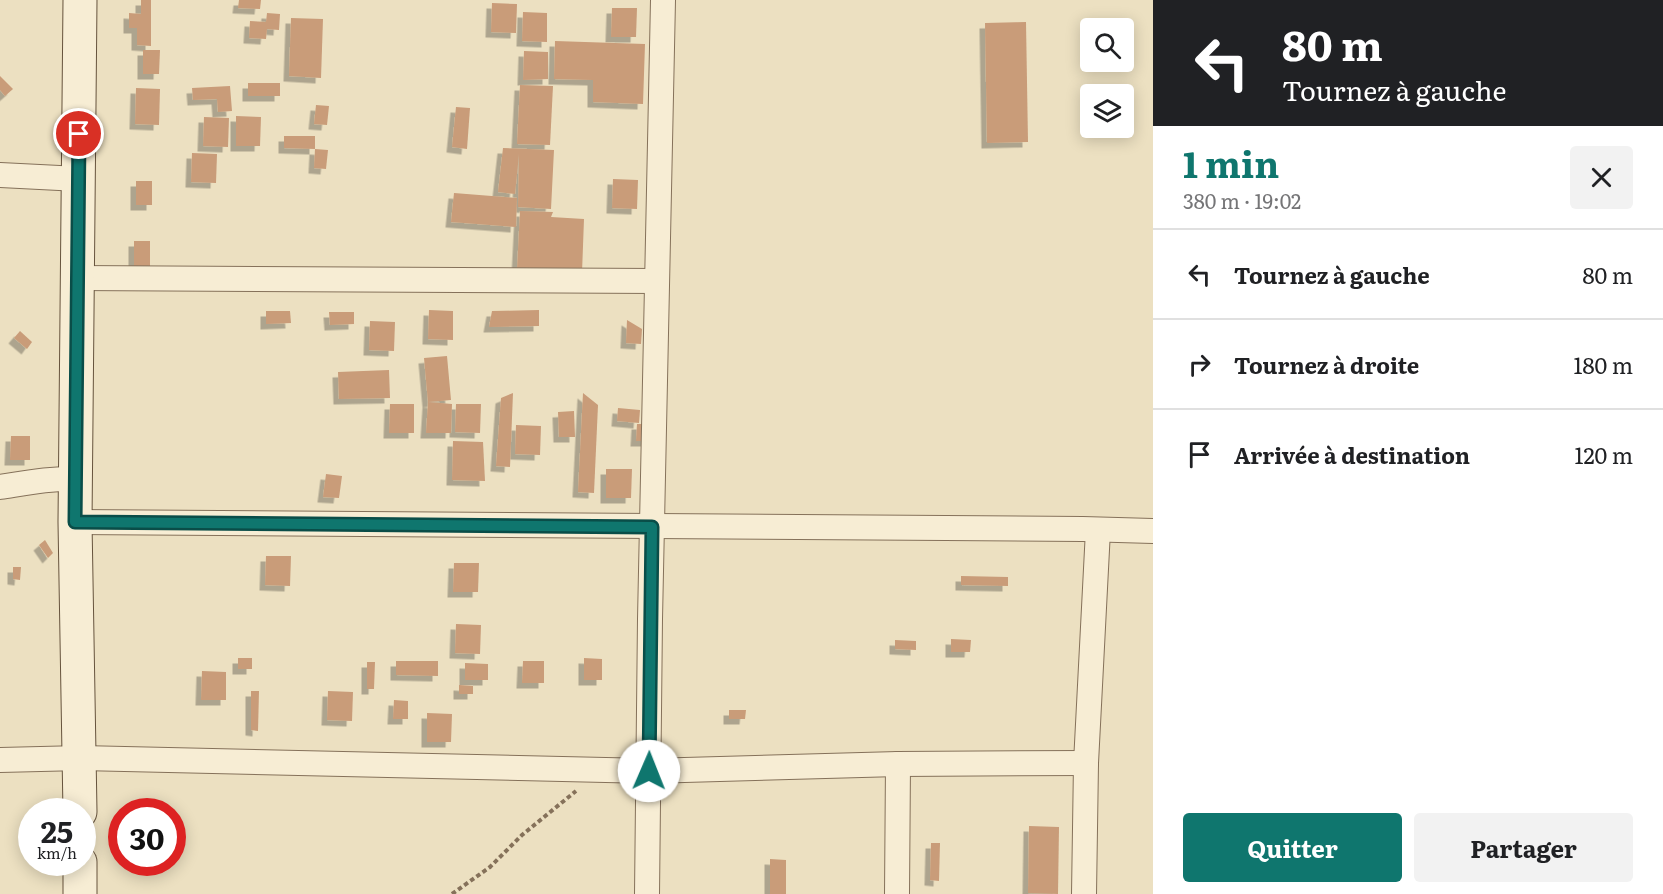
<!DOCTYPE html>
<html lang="fr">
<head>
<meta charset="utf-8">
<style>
  body { margin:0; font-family:Literata,serif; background:#f2f2f2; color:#202124; height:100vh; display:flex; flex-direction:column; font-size:22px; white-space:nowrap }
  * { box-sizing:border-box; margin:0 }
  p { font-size:20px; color:#757577 }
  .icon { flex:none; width:33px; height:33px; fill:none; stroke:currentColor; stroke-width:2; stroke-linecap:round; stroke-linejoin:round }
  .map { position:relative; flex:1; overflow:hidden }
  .details { display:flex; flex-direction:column; background:#fff; width:510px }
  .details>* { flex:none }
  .hud { background:#202124; color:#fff; overflow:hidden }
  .fabs { position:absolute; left:1080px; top:18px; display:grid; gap:12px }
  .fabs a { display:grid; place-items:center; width:54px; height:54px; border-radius:6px; background:#fff; box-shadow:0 3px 15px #0003; font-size:30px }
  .speed { position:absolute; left:18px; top:798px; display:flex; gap:12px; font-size:30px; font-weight:700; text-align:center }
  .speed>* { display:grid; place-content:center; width:78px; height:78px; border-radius:50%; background:#fff; box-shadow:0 3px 15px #0003; line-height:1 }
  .speed small { font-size:15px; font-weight:400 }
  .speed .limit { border:9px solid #d22; background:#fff; color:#111 }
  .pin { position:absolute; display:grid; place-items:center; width:51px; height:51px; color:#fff; margin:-26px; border:3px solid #fff; border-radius:50%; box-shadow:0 2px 6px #0007 }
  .me { position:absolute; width:66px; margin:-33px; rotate:1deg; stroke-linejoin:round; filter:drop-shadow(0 0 4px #0008) }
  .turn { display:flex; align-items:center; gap:21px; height:126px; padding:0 30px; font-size:27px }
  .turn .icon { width:78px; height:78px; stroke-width:2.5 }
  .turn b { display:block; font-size:42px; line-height:51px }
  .round { display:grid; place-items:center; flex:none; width:63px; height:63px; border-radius:6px; background:#f2f2f2 }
  .overview { display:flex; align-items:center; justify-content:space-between; height:102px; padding:0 30px }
  h1 { font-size:36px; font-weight:700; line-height:45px; color:#0f766e }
  .action { display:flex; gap:12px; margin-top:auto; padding:12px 30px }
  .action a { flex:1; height:69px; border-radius:6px; background:#0f766e; color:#fff; font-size:24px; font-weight:700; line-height:69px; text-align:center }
  .action a+a { background:#f2f2f2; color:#202124 }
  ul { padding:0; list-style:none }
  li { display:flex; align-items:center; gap:18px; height:90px; padding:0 30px; border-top:2px solid #e0e0e0 }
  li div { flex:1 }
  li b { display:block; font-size:22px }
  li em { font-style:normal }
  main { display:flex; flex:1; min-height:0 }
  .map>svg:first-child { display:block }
  .building { fill:#c99c79; filter:url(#shadow) }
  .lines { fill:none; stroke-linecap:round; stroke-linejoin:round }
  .street-casing { stroke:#85715a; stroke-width:26 }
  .secondary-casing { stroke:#66533d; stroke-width:35 }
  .path { stroke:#85715a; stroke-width:4; stroke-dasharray:4.5 3; stroke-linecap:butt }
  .street { stroke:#f7edd4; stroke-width:24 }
  .secondary { stroke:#f7edd4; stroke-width:33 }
  .route-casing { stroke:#0a4d48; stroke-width:15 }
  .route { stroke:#0f766e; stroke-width:10 }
</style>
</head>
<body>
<main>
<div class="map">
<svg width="1153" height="894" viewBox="0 0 1153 894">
  <defs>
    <filter id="shadow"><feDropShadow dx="-5.5" dy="5.5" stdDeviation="0" flood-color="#0004"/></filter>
  </defs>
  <rect width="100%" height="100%" fill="#ece0c1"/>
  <!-- building -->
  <g class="building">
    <polygon points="141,0 151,0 151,46 137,45 137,28 129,28 129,13 141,14"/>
    <polygon points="239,0 261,0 260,9 238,8"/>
    <polygon points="492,3 517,4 516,33 491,32"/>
    <polygon points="612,8 637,8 636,37 611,37"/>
    <polygon points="523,12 547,13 547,42 522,41"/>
    <polygon points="267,13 280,14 279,30 267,29 266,39 249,38 250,21 266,22"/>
    <polygon points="291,18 323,19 321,78 289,76"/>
    <polygon points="1026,22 1028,142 987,143 985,23"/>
    <polygon points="555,41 645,44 643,104 593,102 593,80 554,79"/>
    <polygon points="143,50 160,50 159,74 143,74"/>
    <polygon points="524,51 548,52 548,79 523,80"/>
    <polygon points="0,76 13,89 5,96 0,90"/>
    <rect x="248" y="83" width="32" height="13"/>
    <polygon points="520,85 553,86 550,145 517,144"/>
    <polygon points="230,86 232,111 218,112 217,99 193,100 192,88"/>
    <polygon points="136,88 160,89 159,125 135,124"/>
    <polygon points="316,105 329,106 327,125 314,124"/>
    <polygon points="456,107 470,108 467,149 452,147"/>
    <polygon points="236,116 261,117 260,146 236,146"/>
    <polygon points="204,117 229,118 228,147 203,146"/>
    <polygon points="284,136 315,136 315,149 284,148"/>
    <polygon points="503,148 554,150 551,209 518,207 519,154 515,194 498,192"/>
    <polygon points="315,149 328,150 326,169 314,168"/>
    <polygon points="192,153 217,154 216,183 191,182"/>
    <polygon points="613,179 638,180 637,209 612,208"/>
    <rect x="136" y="181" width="16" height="24"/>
    <polygon points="454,193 517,198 516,227 451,222"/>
    <polygon points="520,211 553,212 551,217 584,219 582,273 517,270"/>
    <rect x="134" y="241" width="16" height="25"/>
    <polygon points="429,310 453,311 453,340 428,339"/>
    <polygon points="539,310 539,326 489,327 492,311"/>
    <polygon points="266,311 290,311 291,323 266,324"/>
    <polygon points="329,312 354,312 354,324 330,325"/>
    <polygon points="627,320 642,329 641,344 626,343"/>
    <polygon points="370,321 395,322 394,351 369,350"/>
    <polygon points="20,331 32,342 27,349 14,338"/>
    <polygon points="447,356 451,400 428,402 452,404 451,433 426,433 428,402 424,358"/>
    <polygon points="389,370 390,398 339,399 338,372"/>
    <polygon points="513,393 510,467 496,466 501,398"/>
    <polygon points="583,393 598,405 594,493 578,492"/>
    <polygon points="390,404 414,404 414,433 389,433"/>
    <polygon points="456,404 481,404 480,433 455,432"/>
    <polygon points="618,408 640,410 639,423 617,421"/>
    <polygon points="574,411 575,437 559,437 558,412"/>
    <polygon points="637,424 647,424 647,441 636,441"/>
    <polygon points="516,425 541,426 540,455 515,454"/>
    <polygon points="11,436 30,436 30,460 10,460"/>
    <polygon points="453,441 483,442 485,481 452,480"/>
    <polygon points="606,469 632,469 631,498 606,498"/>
    <polygon points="326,474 342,476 339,498 323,497"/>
    <polygon points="45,540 53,553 48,558 39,545"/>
    <polygon points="266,556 291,556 290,586 265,585"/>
    <polygon points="454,563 479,563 478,592 453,592"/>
    <polygon points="13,567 21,567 20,580 13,579"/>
    <polygon points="961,576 1008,577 1008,586 961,585"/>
    <polygon points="456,624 481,625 480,654 455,653"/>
    <polygon points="951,639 971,640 970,652 951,652"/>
    <polygon points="895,640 916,641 916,650 895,649"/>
    <rect x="238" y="658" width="14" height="11"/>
    <polygon points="584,658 602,659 602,680 584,680"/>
    <polygon points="396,661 438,661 438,676 396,675"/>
    <polygon points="523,661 544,661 544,683 522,683"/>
    <polygon points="367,662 375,662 374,689 367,689"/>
    <polygon points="465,663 488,664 488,680 465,680"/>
    <polygon points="202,671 226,672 226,700 201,700"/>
    <polygon points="459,685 473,686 473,694 459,694"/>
    <polygon points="251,691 259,691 258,731 251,730"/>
    <polygon points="328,691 353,692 352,721 327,720"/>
    <polygon points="394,700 408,701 408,719 393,719"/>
    <polygon points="729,710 746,710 745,719 729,719"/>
    <polygon points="427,713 452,714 451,742 427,742"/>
    <polygon points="1029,826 1059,827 1058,894 1028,893"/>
    <polygon points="931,843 940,843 939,881 930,880"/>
    <polygon points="770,859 786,860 786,894 770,894"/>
  </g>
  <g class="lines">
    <defs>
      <g id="street">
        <polyline points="0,175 79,179"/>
        <polyline points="77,278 657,281"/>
        <path d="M0 487C26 483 50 478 76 479"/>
        <polyline points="75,522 1083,529 1153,531"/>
        <polyline points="0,760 81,758 649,771 898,764 1086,763"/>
        <polyline points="647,894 650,619 663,0"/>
        <polyline points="897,894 898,764"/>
        <polyline points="1084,894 1086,763 1098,530"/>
      </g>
      <g id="secondary">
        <polyline points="80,0 75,522 80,812"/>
        <polyline points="80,894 80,862"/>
      </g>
    </defs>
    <!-- street casing -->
    <use href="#street" class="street-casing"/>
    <!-- secondary casing -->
    <use href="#secondary" class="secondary-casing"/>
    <!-- path -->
    <polyline class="path" points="452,894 490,867 522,835 576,791"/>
    <!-- street -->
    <use href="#street" class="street"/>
    <!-- secondary -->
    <use href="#secondary" class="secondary"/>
  </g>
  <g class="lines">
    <defs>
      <polyline id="route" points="79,134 75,522 652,527 649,771"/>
    </defs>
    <!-- route casing -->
    <use href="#route" class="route-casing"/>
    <!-- route -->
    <use href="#route" class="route"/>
  </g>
</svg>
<div class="fabs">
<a><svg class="icon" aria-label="search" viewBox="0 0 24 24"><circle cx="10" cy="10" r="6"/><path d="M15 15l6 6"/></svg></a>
<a><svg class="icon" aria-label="layers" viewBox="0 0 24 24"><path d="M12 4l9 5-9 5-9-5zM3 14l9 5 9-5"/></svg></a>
</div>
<div class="speed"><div>25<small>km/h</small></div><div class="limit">30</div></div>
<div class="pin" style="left:79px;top:134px;background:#d93025"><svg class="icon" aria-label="arrive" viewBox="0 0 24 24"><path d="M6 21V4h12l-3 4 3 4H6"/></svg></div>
<svg class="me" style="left:649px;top:771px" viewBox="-20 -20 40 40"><circle r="19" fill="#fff"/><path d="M0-13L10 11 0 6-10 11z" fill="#0f766e"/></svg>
</div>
<section class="details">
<div class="hud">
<div class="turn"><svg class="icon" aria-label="left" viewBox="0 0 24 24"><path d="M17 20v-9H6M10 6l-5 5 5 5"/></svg><div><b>80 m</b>Tournez à gauche</div></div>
</div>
<div class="overview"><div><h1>1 min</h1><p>380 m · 19:02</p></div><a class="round"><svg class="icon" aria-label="close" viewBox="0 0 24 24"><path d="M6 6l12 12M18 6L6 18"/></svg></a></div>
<ul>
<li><svg class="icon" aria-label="left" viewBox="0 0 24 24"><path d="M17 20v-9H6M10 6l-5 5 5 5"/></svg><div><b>Tournez à gauche</b></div><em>80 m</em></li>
<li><svg class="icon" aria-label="right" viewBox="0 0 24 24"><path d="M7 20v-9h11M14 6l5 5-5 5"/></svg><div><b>Tournez à droite</b></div><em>180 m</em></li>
<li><svg class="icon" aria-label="arrive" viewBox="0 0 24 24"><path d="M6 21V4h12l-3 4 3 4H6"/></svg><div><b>Arrivée à destination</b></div><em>120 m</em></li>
</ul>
<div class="action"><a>Quitter</a><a>Partager</a></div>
</section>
</main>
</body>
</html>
